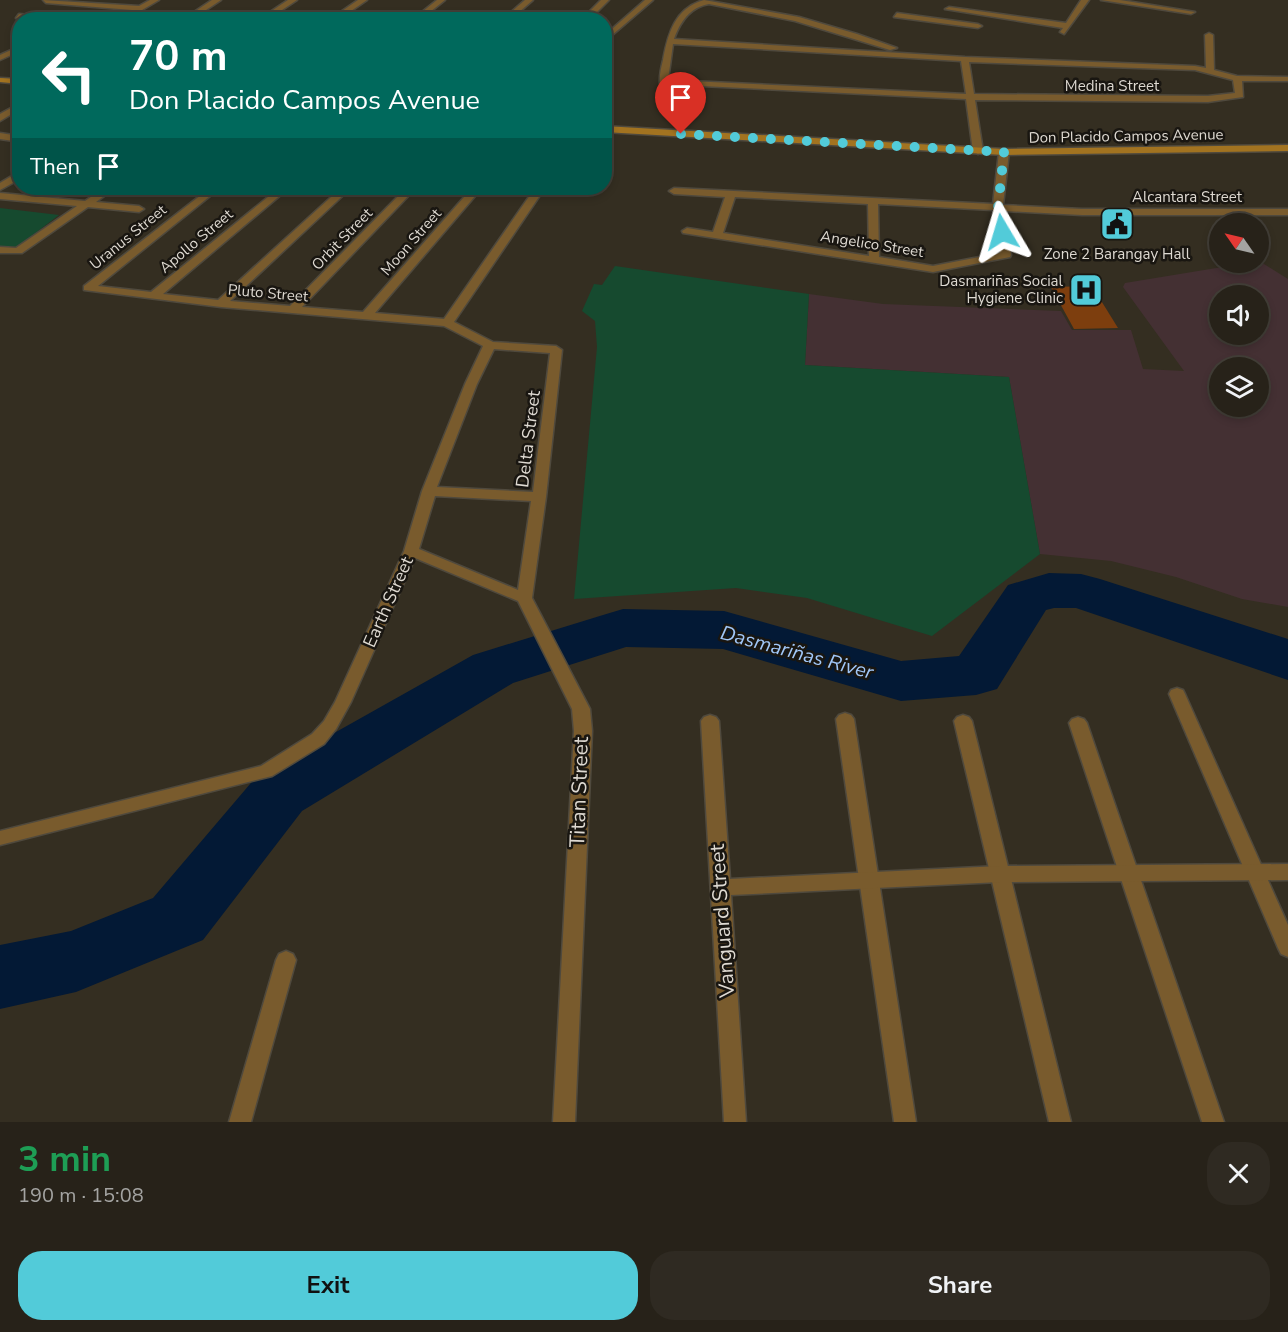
<!DOCTYPE html>
<html lang="en">
<head>
<meta charset="utf-8">
<style>
  body { margin:0; font-family:"Nunito Sans",sans-serif; background:#2f2a22; color:#f1f3f6; height:100vh; display:flex; flex-direction:column; font-size:22px; white-space:nowrap }
  * { box-sizing:border-box; margin:0 }
  p { font-size:20px; color:#a4a4a2 }
  .icon { flex:none; width:33px; height:33px; fill:none; stroke:currentColor; stroke-width:2; stroke-linecap:round; stroke-linejoin:round }
  .map { position:relative; height:1122px; overflow:hidden }
  .details { display:flex; flex-direction:column; background:#272219; flex:1 }
  .details>* { flex:none }
  .banner { position:absolute; left:12px; top:12px; width:600px; height:183px; border-radius:24px; box-shadow:0 3px 9px #0003,0 0 0 2px #433f38; background:#00695c; color:#fff; overflow:hidden }
  .needle { width:39px; rotate:304deg }
  .controls { position:absolute; left:1209px; top:213px; display:grid; gap:12px }
  .controls a { display:grid; place-items:center; width:60px; height:60px; border-radius:50%; background:#272219; box-shadow:0 3px 9px #0003,0 0 0 2px #433f38; font-size:30px }
  .pin { position:absolute; display:grid; place-items:center; width:51px; height:51px; color:#fff; margin:-62px -26px; border-radius:50% 50% 50% 0; rotate:-45deg; box-shadow:0 0 6px #0007 }
  .pin .icon { rotate:45deg }
  .me { position:absolute; width:66px; margin:-33px; rotate:353deg; stroke-linejoin:round; filter:drop-shadow(0 0 4px #0008) }
  .turn { display:flex; align-items:center; gap:21px; height:126px; padding:0 18px; font-size:27px }
  .turn .icon { width:78px; height:78px; stroke-width:2.5 }
  .turn b { display:block; font-size:42px; line-height:51px }
  .then { display:flex; align-items:center; height:57px; padding:0 18px; background:#0003; gap:12px; font-size:22px }
  .round { display:grid; place-items:center; flex:none; width:63px; height:63px; border-radius:24px; background:#2f2a22 }
  .summary { display:flex; align-items:center; justify-content:space-between; height:102px; padding:0 18px }
  h1 { font-size:36px; font-weight:700; line-height:45px; color:#1e9e55 }
  .action { display:flex; gap:12px; margin-top:auto; padding:12px 18px }
  .action a { flex:1; height:69px; border-radius:24px; background:#52cbd9; color:#111; font-size:24px; font-weight:700; line-height:69px; text-align:center }
  .action a+a { background:#2f2a22; color:#f1f3f6 }
  .map>svg:first-child { display:block }
  .industrial { fill:#443033; fill-rule:evenodd }
  .green { fill:#164a2f }
  .lines { fill:none; stroke-linecap:round; stroke-linejoin:round }
  .river { fill:#031935; fill-rule:evenodd }
  .building { fill:#7d3e0e }
  .pedestrian-casing { stroke:#4f493d; stroke-width:3 }
  .minor-casing { stroke:#4f493d; stroke-width:3 }
  .secondary-casing { stroke:#4f493d; stroke-width:3 }
  .pedestrian { fill:#795b2d; fill-rule:evenodd }
  .minor { fill:#795b2d; fill-rule:evenodd }
  .secondary { fill:#a27320; fill-rule:evenodd }
  .route { stroke:#52cbd9; stroke-width:10; stroke-dasharray:0 18 }
  .labels { text-anchor:middle; stroke-width:5; stroke-linejoin:round; paint-order:stroke }
  .far-street-label { font-size:15px; fill:#ded9d1; stroke:#191611 }
  .far-poi-label { font-size:15px; fill:#ded9d1; stroke:#191611 }
  .street-label { font-size:18px; fill:#ded9d1; stroke:#191611 }
  .water-label { font-size:20px; font-style:italic; fill:#a1c7f8; stroke:#191611 }
  .near-street-label { font-size:21px; fill:#ded9d1; stroke:#191611 }
</style>
</head>
<body>
<div class="map">
<svg width="1288" height="1122" viewBox="0 0 1288 1122">
  <rect width="100%" height="100%" fill="#342e21"/>
  <!-- industrial -->
  <path class="industrial" d="M1259 261 1288 279V607L1242 599 1176 577 1111 561 1040 554 1009 377 805 365 809 294 883 304 1061 311 1072 330H1131L1143 369 1184 371 1123 287 1125 283ZM1220 296H1258V334H1220ZM1220 368H1258V406H1220Z"/>
  <!-- green -->
  <g class="green">
    <polygon points="0,208 59,215 17,247 0,246"/>
    <polygon points="615,266 809,294 805,365 1009,377 1040,554 932,636 807,598 736,588 574,599 597,347 595,321 582,311 594,284 602,285"/>
  </g>
  <g class="lines">
    <!-- river -->
    <polygon class="river" points="1049,573 1081,574 1100,579 1288,639 1288,680 1076,608 1054,608 1046,610 997,689 976,695 901,701 723,649 626,647 513,683 302,811 203,940 76,992 0,1009 0,945 71,931 153,898 256,777 473,655 603,615 623,609 724,611 901,661 959,656 1008,585"/>
  </g>
  <!-- building -->
  <polygon class="building" points="1092,286 1118,328 1074,329 1051,287"/>
  <g class="lines">
    <defs>
      <g id="pedestrian">
        <polygon points="1177,688 1183,690 1185,694 1288,925 1288,957 1281,954 1278,948 1169,694 1171,690"/>
        <polygon points="845,713 851,715 854,719 916,1122 894,1122 836,719 839,715"/>
        <polygon points="963,715 969,717 972,721 1071,1122 1049,1122 954,721 957,717"/>
        <polygon points="1078,717 1084,719 1087,723 1224,1122 1202,1122 1069,723 1072,719"/>
      </g>
      <g id="minor">
        <polygon points="43,0 139,6 150,0 159,0 125,20 116,20 132,10 46,3"/>
        <polygon points="212,0 221,0 191,20 182,20"/>
        <polygon points="288,0 297,0 267,20 258,20"/>
        <polygon points="358,0 367,0 338,20 329,20"/>
        <polygon points="437,0 445,0 420,20 412,20"/>
        <polygon points="525,0 533,0 510,20 502,20"/>
        <polygon points="601,0 609,0 589,20 581,20"/>
        <polygon points="645,0 653,0 604,42 604,36"/>
        <path d="M704 0 799 17 857 34 897 48 890 50 795 21 709 4C690 7 680 22 674 39L965 57 1195 66 1206 68 1205 35 1209 33 1213 35 1214 70 1237 76 1288 77V81H1242L1243 97 1208 102 975 100 983 151 978 154 973 151 966 99 660 84C659 76 661 68 663 60 668 33 675 8 704 0ZM673 44 961 61 966 94 668 80ZM969 62 1195 70 1233 80 1235 93 1208 96 974 94Z"/>
        <polygon points="1081,0 1089,0 1064,34 1060,32 1063,28 945,9 949,7 1066,23"/>
        <polygon points="1101,0 1120,0 1195,12 1191,14"/>
        <polygon points="897,13 978,24 982,26 978,28 894,17"/>
        <polygon points="19,14 63,18 66,20 16,18"/>
        <polygon points="20,46 20,51 0,60 0,55"/>
        <polygon points="20,103 20,109 0,121 0,114"/>
        <polygon points="0,133 20,136 20,142 0,139"/>
        <path d="M1004 149 1009 152 1003 205 1082 209H1288V215H1082L1004 211 1011 255 1010 257 933 272 683 233 682 231 687 228 713 232 725 197 674 194 669 191 674 188 993 204 999 152ZM735 197 868 204 869 256 723 233ZM878 204 993 210 1000 253 933 266 879 257Z"/>
        <polygon points="20,171 20,179 0,190 0,183"/>
        <polygon points="104,188 115,188 96,202 139,206 144,209 139,212 88,207 22,253 0,253 0,247 16,248 77,206 0,199 0,193 85,201"/>
        <path d="M210 188H220L98 286 151 292 279 188H289L163 294 218 300 341 188H351L230 301 290 306 406 188H416L302 307 363 312 472 188H482L375 313 444 319 535 188H545L454 322 493 342 556 346 562 350 546 497 532 598 590 709 592 731 575 1122H553L574 731 572 709 518 601 415 558 351 702 336 729 324 744 272 776 0 845V831L261 766 312 734 324 721 335 702 404 551 422 491 465 384 483 346 444 326 221 307 84 290V286ZM494 349 550 353 533 492 437 487 477 384ZM435 496 531 501 518 590 419 549Z"/>
        <polygon points="710,715 716,717 719,721 730,879 1000,866 1288,864 1288,880 1000,882 731,895 746,1122 724,1122 701,721 704,717"/>
        <polygon points="286,951 293,954 296,960 251,1122 229,1122 276,960 279,954"/>
      </g>
      <g id="secondary">
        <polygon points="0,78 20,79 20,84 0,82"/>
        <polygon points="604,126 1004,149 1288,145 1288,151 1004,155 604,132"/>
      </g>
    </defs>
    <!-- pedestrian casing -->
    <use href="#pedestrian" class="pedestrian-casing"/>
    <!-- minor casing -->
    <use href="#minor" class="minor-casing"/>
    <!-- secondary casing -->
    <use href="#secondary" class="secondary-casing"/>
    <!-- pedestrian -->
    <use href="#pedestrian" class="pedestrian"/>
    <!-- minor -->
    <use href="#minor" class="minor"/>
    <!-- secondary -->
    <use href="#secondary" class="secondary"/>
  </g>
  <g class="lines">
    <!-- route -->
    <polyline class="route" points="681,134 1004,152 998,208 1002,232"/>
  </g>
  <!-- icons -->
  <defs>
    <symbol id="civic-square" viewBox="-11 -11 22 22"><rect x="-9" y="-9" width="18" height="18" rx="4" fill="#52cbd9" stroke="#191611"/><path d="M-.6-6.5H3V-4.5H.6V-3L4-1V1h2V6H-6V1h2V-1L-.6-3ZM-1.2 2.5V6h2.4V2.5Z" fill="#111"/></symbol>
    <symbol id="hospital-square" viewBox="-11 -11 22 22"><rect x="-9" y="-9" width="18" height="18" rx="4" fill="#52cbd9" stroke="#191611"/><path d="M-5-5h3v3.5h4V-5h3V5h-3V1.5h-4V5h-3Z" fill="#111"/></symbol>
  </defs>
  <g fill-rule="evenodd">
    <use href="#civic-square" x="1098" y="205" width="38" height="38"/>
    <use href="#hospital-square" x="1067" y="271" width="38" height="38"/>
  </g>
  <g class="labels">
    <!-- far-street labels -->
    <g class="far-street-label">
      <text x="1112" y="91">Medina Street</text>
      <text transform="translate(1126 136) rotate(-1)" y="5">Don Placido Campos Avenue</text>
      <text x="1187" y="202">Alcantara Street</text>
      <text transform="translate(128 237) rotate(-39)" y="5">Uranus Street</text>
      <text transform="translate(342 239) rotate(-46)" y="5">Orbit Street</text>
      <text transform="translate(196 241) rotate(-40)" y="5">Apollo Street</text>
      <text transform="translate(411 242) rotate(-49)" y="5">Moon Street</text>
      <text transform="translate(872 244) rotate(9)" y="5">Angelico Street</text>
      <text transform="translate(268 293) rotate(5)" y="5">Pluto Street</text>
    </g>
    <!-- far-poi labels -->
    <g class="far-poi-label">
      <text x="1117" y="259">Zone 2 Barangay Hall</text>
      <text x="1063" y="286" text-anchor="end">Dasmariñas Social<tspan x="1063" dy="17">Hygiene Clinic</tspan></text>
    </g>
    <!-- street labels -->
    <g class="street-label">
      <text transform="translate(528 439) rotate(-83)" y="6">Delta Street</text>
      <text transform="translate(388 602) rotate(-66)" y="6">Earth Street</text>
    </g>
    <!-- water labels -->
    <g class="water-label">
      <text transform="translate(797 652) rotate(15)" y="7">Dasmariñas River</text>
    </g>
    <!-- near-street labels -->
    <g class="near-street-label">
      <text transform="translate(579 792) rotate(-88)" y="7">Titan Street</text>
      <text transform="translate(722 921) rotate(-94)" y="7">Vanguard Street</text>
    </g>
  </g>
</svg>
<div class="controls">
<a><svg class="needle" viewBox="-14 -14 28 28"><path d="M0-13l5 13h-10z" fill="#e53935"/><path d="M0 13l5-13h-10z" fill="#a4a4a2"/></svg></a>
<a><svg class="icon" aria-label="sound" viewBox="0 0 24 24"><path d="M4 9h4l5-4v14l-5-4H4zM17 9q2 3 0 6"/></svg></a>
<a><svg class="icon" aria-label="layers" viewBox="0 0 24 24"><path d="M12 4l9 5-9 5-9-5zM3 14l9 5 9-5"/></svg></a>
</div>
<div class="pin" style="left:681px;top:134px;background:#d93025"><svg class="icon" aria-label="arrive" viewBox="0 0 24 24"><path d="M6 21V4h12l-3 4 3 4H6"/></svg></div>
<svg class="me" style="left:1002px;top:232px" viewBox="-20 -20 40 40"><path d="M0-17L14 15 0 8-14 15z" fill="#52cbd9" stroke="#fff" stroke-width="4"/></svg>
<div class="banner">
<div class="turn"><svg class="icon" aria-label="left" viewBox="0 0 24 24"><path d="M17 20v-9H6M10 6l-5 5 5 5"/></svg><div><b>70 m</b>Don Placido Campos Avenue</div></div>
<div class="then">Then<svg class="icon" aria-label="arrive" viewBox="0 0 24 24"><path d="M6 21V4h12l-3 4 3 4H6"/></svg></div>
</div>
</div>
<section class="details">
<div class="summary"><div><h1>3 min</h1><p>190 m · 15:08</p></div><a class="round"><svg class="icon" aria-label="close" viewBox="0 0 24 24"><path d="M6 6l12 12M18 6L6 18"/></svg></a></div>
<div class="action"><a>Exit</a><a>Share</a></div>
</section>
</body>
</html>
